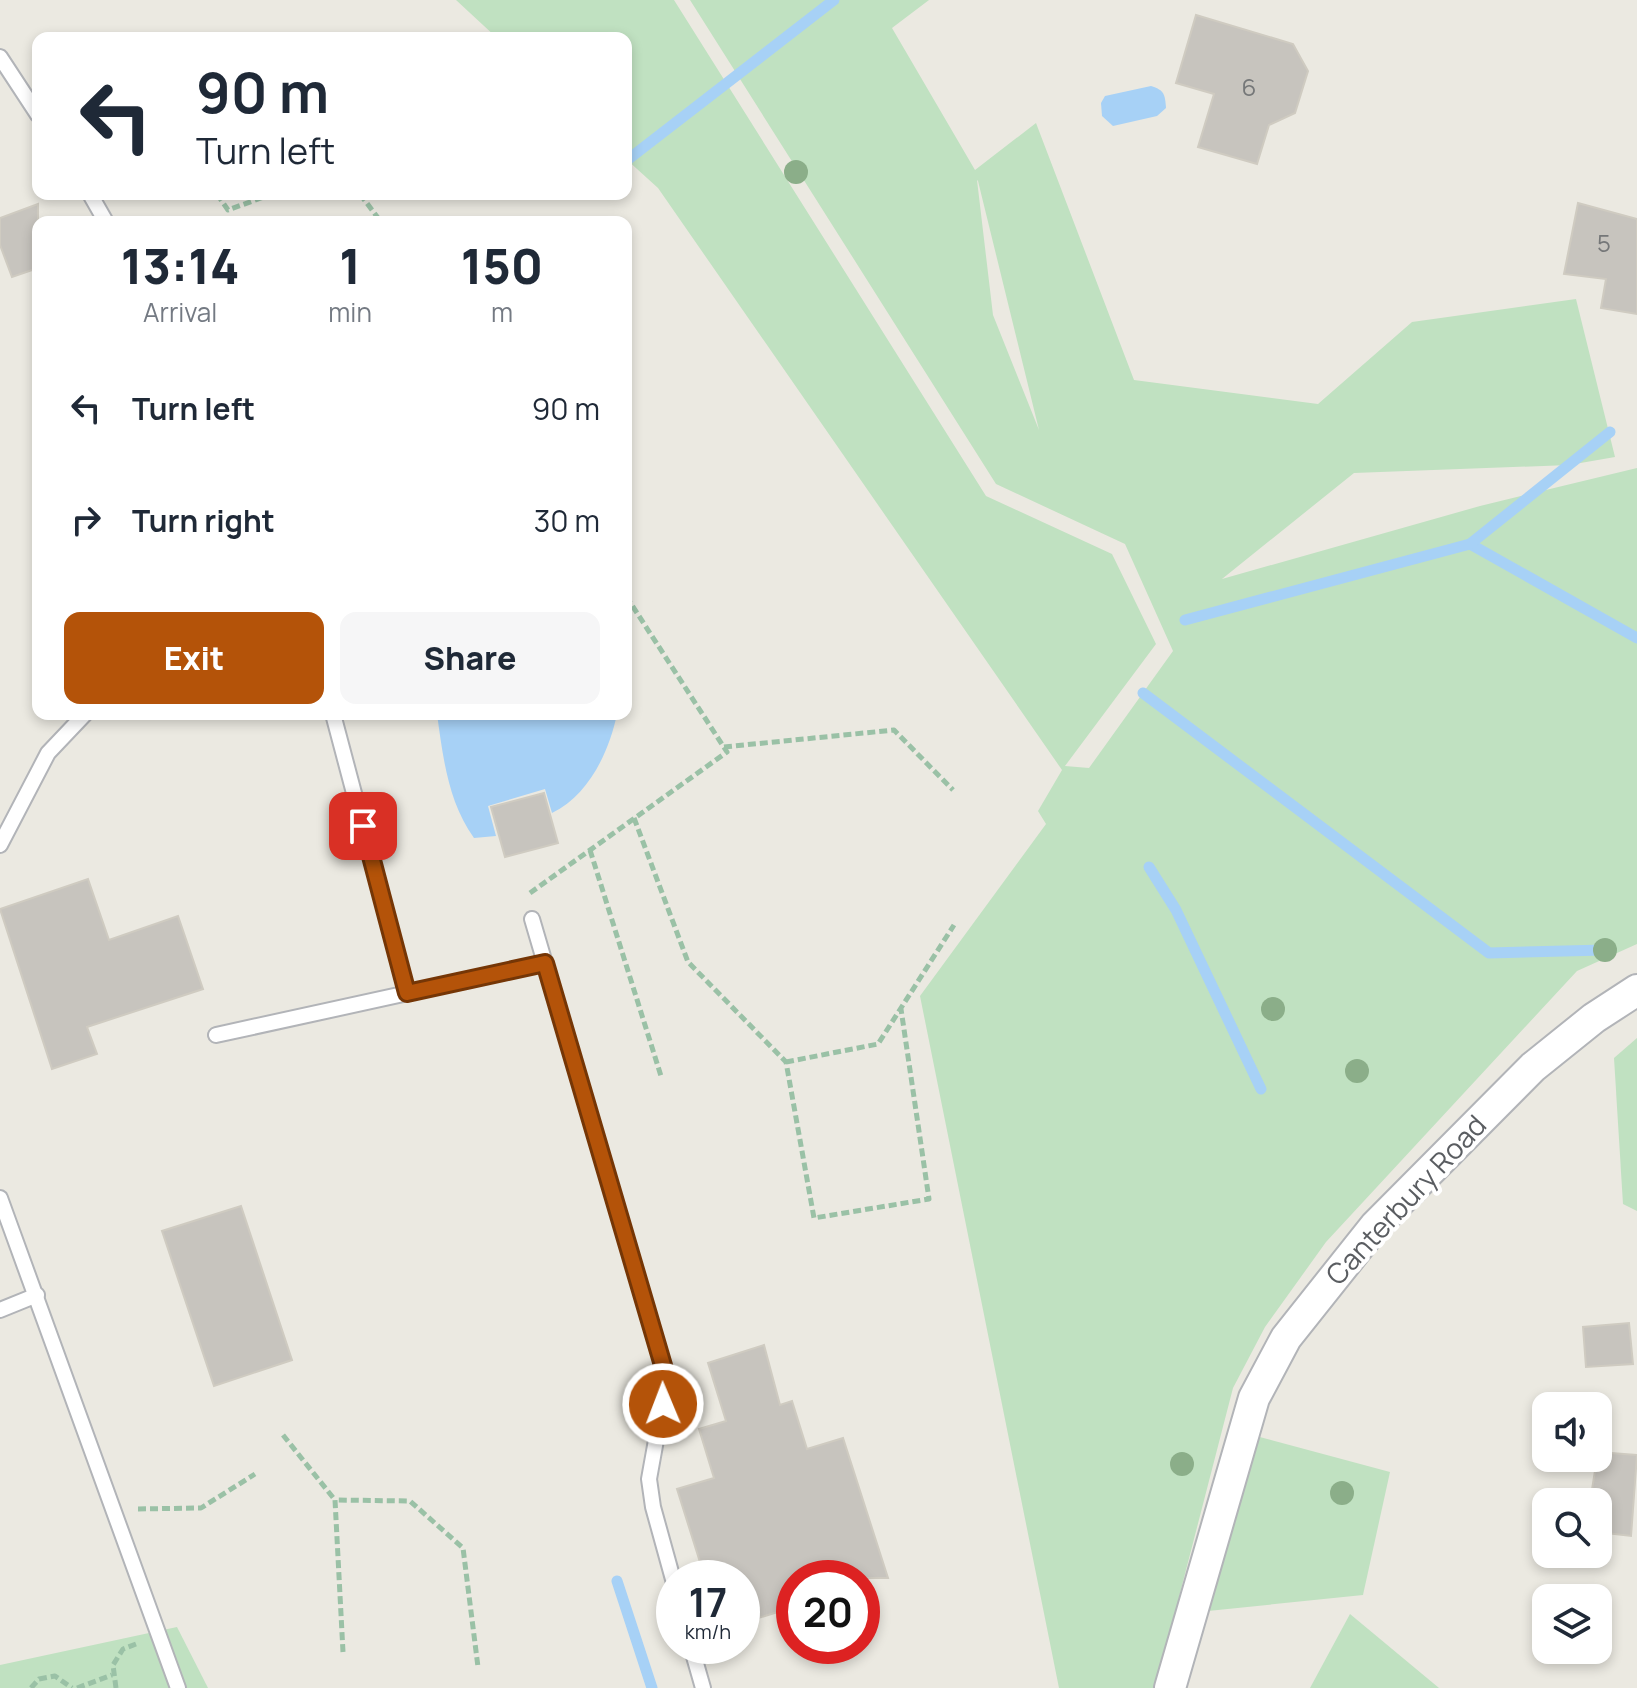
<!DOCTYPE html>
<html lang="en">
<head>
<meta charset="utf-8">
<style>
  body { margin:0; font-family:Manrope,sans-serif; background:#f6f6f7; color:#1f2937; height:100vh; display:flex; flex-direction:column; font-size:30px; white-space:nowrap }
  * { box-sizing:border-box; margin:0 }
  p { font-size:26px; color:#747a83 }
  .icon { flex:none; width:44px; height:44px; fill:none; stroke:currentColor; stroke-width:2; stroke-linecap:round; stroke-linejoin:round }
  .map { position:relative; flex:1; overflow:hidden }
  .details { position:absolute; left:32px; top:216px; width:600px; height:504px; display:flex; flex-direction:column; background:#fff; border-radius:16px; box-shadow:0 4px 12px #0003 }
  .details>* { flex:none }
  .hud { position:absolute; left:32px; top:32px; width:600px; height:168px; border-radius:16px; box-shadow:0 4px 12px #0003; background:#fff; color:#1f2937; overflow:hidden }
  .buttons { position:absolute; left:1532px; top:1392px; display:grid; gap:16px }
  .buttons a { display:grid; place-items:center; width:80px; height:80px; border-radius:16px; background:#fff; box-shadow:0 4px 12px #0003; font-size:40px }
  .speed { position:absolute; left:656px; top:1560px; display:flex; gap:16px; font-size:40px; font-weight:700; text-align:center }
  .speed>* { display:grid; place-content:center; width:104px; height:104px; border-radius:50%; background:#fff; box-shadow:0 4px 12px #0003; line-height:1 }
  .speed small { font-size:20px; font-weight:400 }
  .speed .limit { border:12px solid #d22; background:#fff; color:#111 }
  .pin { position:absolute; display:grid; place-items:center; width:68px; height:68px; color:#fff; margin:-34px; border-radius:16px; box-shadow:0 4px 12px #0006 }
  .me { position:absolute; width:88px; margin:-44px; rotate:359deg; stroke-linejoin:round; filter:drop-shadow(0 0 6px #0008) }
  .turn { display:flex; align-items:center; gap:28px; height:168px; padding:0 32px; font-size:36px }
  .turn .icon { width:104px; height:104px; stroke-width:2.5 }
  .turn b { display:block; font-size:56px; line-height:68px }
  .eta { display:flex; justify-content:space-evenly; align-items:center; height:136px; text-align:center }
  .eta b { font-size:48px; font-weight:800; line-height:56px }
  .cta { display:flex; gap:16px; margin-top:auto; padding:16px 32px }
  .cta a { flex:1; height:92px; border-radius:16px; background:#b45309; color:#fff; font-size:32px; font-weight:800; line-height:92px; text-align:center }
  .cta a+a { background:#f6f6f7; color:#1f2937 }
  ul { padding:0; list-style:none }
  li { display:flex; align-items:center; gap:24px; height:112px; padding:0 32px }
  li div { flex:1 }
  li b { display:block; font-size:30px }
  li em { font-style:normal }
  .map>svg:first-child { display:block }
  .green { fill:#c0e1c1; fill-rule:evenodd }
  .water { fill:#a7d1f6 }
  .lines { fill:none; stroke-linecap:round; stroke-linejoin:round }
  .stream { stroke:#a7d1f6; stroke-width:11 }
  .building { fill:#c7c4be; stroke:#cfcbc1; stroke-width:2 }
  .service-casing { stroke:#b2b4b8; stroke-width:18 }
  .minor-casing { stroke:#b2b4b8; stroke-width:34 }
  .path { stroke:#9ac1a6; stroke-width:5; stroke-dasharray:8 4; stroke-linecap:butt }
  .service { stroke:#fff; stroke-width:14 }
  .minor { stroke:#fff; stroke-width:30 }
  .tree { fill:#8bae89 }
  .route-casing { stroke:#753606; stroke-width:20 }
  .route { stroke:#b45309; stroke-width:14 }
  .labels { text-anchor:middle; stroke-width:8; stroke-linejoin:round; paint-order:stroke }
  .number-label { font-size:24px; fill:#757778 }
  .street-label { font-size:28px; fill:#5a5d61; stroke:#fff }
</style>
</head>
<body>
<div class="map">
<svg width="1637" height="1688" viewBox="0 0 1637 1688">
  <rect width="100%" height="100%" fill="#ebe9e1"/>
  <!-- green -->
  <g class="green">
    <path d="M456 0H674L986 496 1112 554 1156 644 1065 766 1089 768 1173 651 1125 544 996 484 690 0H929L892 28 975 170 1036 123 1134 380 1318 404 1412 322 1576 299 1615 457 1569 465 1354 473 1222 579 1480 506 1637 468V944L1577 971 1326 1242 1265 1327 1233 1388 1179 1597 1166 1688H1059L920 996 1046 824 1038 811 1062 770 658 188 626 159V38H497ZM977 180 978 181 1039 430 993 315Z"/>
    <polygon points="1637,1038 1637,1211 1623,1204 1614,1058"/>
    <polygon points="1256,1436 1390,1472 1363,1595 1208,1611"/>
    <polygon points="1350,1614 1439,1688 1310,1688"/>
    <polygon points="177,1627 208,1688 0,1688 0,1665"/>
  </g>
  <!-- water -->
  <g class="water">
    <path d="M1151 86C1164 90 1165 94 1166 108L1157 116 1113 126 1102 116 1101 103 1105 96Z"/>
    <path d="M437 714H617C609 752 589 795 552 813L545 789 488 806 496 836 474 838C448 802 443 757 437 714Z"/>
  </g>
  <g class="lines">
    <!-- stream -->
    <g class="stream">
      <polyline points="626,161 834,0"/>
      <polyline points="1470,544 1637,638"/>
      <polyline points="1185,620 1470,544 1610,432"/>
      <polyline points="1143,693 1489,953 1605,950"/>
      <polyline points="1149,867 1176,910 1261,1089"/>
      <polyline points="617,1581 652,1688"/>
    </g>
  </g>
  <!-- building -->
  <g class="building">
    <polygon points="1196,15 1293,44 1308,71 1295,113 1269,125 1257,164 1198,147 1214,94 1176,83"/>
    <polygon points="1578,203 1637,219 1637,314 1601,308 1606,279 1564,274"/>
    <polygon points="38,204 38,268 12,277 0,245 0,218"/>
    <polygon points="544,793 558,843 505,857 491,807"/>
    <polygon points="88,879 109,940 178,916 203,989 87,1027 97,1054 52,1069 0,909"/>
    <polygon points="241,1206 292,1360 214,1386 162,1231"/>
    <polygon points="1629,1323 1633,1364 1586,1367 1583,1327"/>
    <polygon points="764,1345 780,1405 792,1401 807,1449 843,1438 888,1578 794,1578 794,1607 742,1623 742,1578 705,1578 677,1489 714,1478 699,1429 726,1421 708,1363"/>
    <polygon points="1598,1452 1637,1455 1631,1536 1598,1532 1598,1502 1590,1502"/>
  </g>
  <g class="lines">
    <defs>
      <g id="service">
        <polyline points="0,57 38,115"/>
        <polyline points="90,194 106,222"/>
        <polyline points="333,714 407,993"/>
        <polyline points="0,845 48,753 85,714"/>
        <polyline points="532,919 667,1379 649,1479 653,1507 674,1583"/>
        <polyline points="216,1035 545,963"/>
        <polyline points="0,1198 178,1688"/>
        <polyline points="0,1310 37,1295"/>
        <polyline points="691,1646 703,1688"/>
      </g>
      <polyline id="minor" points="1170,1688 1254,1398 1286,1338 1375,1226 1533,1067 1594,1018 1637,990"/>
    </defs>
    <!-- service casing -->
    <use href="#service" class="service-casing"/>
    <!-- minor casing -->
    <use href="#minor" class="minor-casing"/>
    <!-- path -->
    <g class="path">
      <polyline points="217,194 228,210 272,194"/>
      <polyline points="360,194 381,222"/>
      <polyline points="724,747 894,730 953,790"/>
      <polyline points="634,818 688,962 786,1062 814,1218 929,1199 901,1009"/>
      <polyline points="590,850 661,1076"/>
      <polyline points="530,893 727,752 626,596"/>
      <polyline points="786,1062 878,1044 954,925"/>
      <polyline points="283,1435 335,1500"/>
      <polyline points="138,1509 201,1508 255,1474"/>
      <polyline points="343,1652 335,1500 410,1501 463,1548 478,1667"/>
      <polyline points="31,1688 39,1679 55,1676 72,1688"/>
      <polyline points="77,1688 112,1675"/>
      <polyline points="116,1688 113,1665 123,1649 136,1644"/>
    </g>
    <!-- service -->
    <use href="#service" class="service"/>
    <!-- minor -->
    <use href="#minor" class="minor"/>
  </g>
  <!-- trees -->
  <g class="tree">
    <circle cx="796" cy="172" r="12"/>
    <circle cx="1605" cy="950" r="12"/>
    <circle cx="1273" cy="1009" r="12"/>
    <circle cx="1357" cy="1071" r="12"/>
    <circle cx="1182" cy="1464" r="12"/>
    <circle cx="1342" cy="1493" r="12"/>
  </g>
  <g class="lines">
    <defs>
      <polyline id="route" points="363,826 407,993 545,963 667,1379 663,1404"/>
    </defs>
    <!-- route casing -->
    <use href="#route" class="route-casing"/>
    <!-- route -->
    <use href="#route" class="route"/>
  </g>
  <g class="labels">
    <!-- number labels -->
    <g class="number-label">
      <text x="1249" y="96">6</text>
      <text x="1604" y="252">5</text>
    </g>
    <!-- street labels -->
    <g class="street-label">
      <text transform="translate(1406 1200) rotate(-47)" y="10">Canterbury Road</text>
    </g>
  </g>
</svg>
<div class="buttons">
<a><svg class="icon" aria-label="sound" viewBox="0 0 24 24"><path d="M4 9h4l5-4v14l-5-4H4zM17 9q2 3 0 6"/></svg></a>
<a><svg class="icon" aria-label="search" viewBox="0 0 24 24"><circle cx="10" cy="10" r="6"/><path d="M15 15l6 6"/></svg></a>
<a><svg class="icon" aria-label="layers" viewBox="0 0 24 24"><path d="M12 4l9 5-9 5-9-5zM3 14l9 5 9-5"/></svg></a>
</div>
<div class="speed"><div>17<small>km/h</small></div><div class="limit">20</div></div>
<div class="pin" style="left:363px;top:826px;background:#d93025"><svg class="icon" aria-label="arrive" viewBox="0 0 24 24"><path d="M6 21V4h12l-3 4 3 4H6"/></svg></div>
<svg class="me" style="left:663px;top:1404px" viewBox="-20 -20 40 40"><circle r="17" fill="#b45309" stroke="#fff" stroke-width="3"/><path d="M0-11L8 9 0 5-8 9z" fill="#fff"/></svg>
<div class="hud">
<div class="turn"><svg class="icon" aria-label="left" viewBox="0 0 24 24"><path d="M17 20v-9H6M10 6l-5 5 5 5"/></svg><div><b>90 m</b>Turn left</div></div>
</div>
<section class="details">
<div class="eta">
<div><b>13:14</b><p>Arrival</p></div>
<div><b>1</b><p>min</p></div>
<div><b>150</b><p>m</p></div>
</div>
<ul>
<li><svg class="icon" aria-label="left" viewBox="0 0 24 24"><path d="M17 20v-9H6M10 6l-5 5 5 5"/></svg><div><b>Turn left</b></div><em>90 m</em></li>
<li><svg class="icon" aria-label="right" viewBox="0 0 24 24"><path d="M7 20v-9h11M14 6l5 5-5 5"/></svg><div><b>Turn right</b></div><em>30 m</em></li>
</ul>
<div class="cta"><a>Exit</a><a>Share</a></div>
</section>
</div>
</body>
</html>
